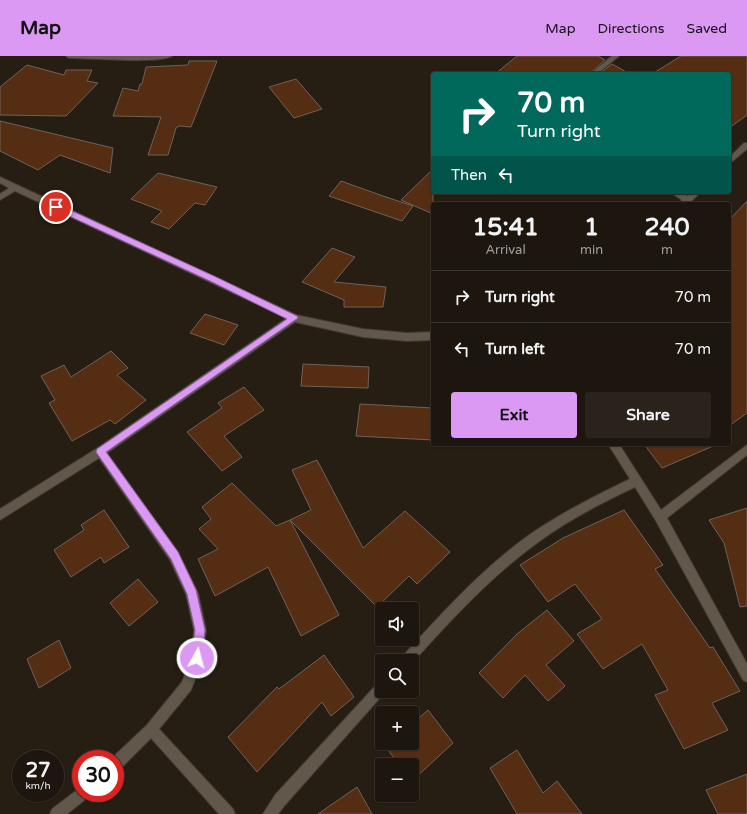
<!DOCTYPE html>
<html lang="en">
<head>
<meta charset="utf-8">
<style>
  body { margin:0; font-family:"Varela Round",sans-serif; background:#29231c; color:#f1f3f6; height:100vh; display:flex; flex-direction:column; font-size:15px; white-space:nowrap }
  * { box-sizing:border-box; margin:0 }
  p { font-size:13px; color:#a09f9e }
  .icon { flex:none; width:22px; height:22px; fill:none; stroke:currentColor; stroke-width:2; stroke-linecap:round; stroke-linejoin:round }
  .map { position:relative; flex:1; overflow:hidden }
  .drawer { position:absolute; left:431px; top:146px; width:300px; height:244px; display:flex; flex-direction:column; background:#1c160e; border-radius:4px; box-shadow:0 1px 3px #0004,0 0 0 1px #3a352e }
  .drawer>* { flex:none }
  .guide { position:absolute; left:431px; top:16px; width:300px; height:122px; border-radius:4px; box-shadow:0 1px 3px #0004,0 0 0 1px #3a352e; background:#00695c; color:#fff; overflow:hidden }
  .buttons { position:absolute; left:375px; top:546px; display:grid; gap:8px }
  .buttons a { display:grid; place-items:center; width:44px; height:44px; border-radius:4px; background:#1c160e; box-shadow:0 1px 3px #0004,0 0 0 1px #3a352e; font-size:20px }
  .speed { position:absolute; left:12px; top:694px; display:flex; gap:8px; font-size:20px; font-weight:700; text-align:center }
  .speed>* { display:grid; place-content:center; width:52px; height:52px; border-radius:50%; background:#1c160e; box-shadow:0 1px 3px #0004,0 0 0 1px #3a352e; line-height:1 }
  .speed small { font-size:10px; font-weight:400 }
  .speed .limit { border:6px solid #d22; background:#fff; color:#111 }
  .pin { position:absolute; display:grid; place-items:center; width:34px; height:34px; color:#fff; margin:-17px; border:2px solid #fff; border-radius:50%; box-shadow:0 1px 4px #0007 }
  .me { position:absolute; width:44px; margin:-22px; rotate:7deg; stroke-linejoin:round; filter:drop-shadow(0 0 3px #0008) }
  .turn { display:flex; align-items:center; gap:14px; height:84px; padding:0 20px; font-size:18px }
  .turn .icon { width:52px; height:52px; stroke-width:2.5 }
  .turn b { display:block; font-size:28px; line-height:34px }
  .then { display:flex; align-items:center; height:38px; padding:0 20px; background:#0003; gap:8px; font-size:15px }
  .eta { display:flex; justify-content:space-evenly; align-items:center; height:68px; text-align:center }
  .eta b { font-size:24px; font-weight:800; line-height:28px }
  .primary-button { display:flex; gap:8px; margin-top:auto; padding:8px 20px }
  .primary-button a { flex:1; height:46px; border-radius:4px; background:#dc99f4; color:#111; font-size:16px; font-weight:800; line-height:46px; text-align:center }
  .primary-button a+a { background:#29231c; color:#f1f3f6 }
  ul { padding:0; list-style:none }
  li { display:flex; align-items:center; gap:12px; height:52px; padding:0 20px; border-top:1px solid #3a352e }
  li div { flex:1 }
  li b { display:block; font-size:15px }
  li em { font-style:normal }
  header { display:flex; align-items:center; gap:24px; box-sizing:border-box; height:56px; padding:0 20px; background:#dc99f4; color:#111 }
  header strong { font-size:19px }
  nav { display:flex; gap:22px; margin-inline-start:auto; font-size:14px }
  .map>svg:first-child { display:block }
  .building { fill:#542d13; stroke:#706159 }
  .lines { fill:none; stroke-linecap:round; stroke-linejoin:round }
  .minor-casing { stroke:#403a33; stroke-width:2 }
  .minor { fill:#61584b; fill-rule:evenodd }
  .route { fill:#dc99f4; stroke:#8f639f }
</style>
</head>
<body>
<header>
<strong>Map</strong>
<nav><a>Map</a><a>Directions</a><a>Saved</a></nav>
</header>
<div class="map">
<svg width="747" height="758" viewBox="0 0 747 758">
  <rect width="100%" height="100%" fill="#261e13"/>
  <!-- building -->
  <g class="building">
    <polygon points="517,0 598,0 605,4 589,18 495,18"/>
    <polygon points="681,0 747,0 747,59 729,72 729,18 652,18"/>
    <polygon points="189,5 217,5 191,71 179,70 176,72 168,99 148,99 161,61 113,60 123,32 138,35 140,28 142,28 146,11 188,9"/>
    <polygon points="612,8 630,18 599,18"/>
    <polygon points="27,9 64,19 66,14 92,14 87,25 98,27 66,60 0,59 0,31"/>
    <polygon points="296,23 322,53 294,62 269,31"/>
    <polygon points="0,65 113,92 110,117 60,99 38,114 0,95"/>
    <polygon points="433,113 433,158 401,144"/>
    <polygon points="158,117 217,131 205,149 195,147 169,173 151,166 162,155 131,143"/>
    <polygon points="341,125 383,140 413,150 402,165 329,140"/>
    <polygon points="747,145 747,357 729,370 729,164"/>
    <polygon points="332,192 355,201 334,226 386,231 383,251 344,251 344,244 302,226"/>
    <polygon points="205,258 238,269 224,289 190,277"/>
    <polygon points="111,295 128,312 117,319 146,344 115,368 110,364 72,385 49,347 55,344 41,320 64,309 71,321"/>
    <polygon points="303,308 369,311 368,332 301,330"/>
    <polygon points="244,331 264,354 224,380 242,401 222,415 187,376 222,352 218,347"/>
    <polygon points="360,348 433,352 433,384 356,380"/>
    <polygon points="644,388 718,388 662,412"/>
    <polygon points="317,404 363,492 405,455 450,496 417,528 409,520 377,551 290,464 311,454 292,414"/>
    <polygon points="232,427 276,470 290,464 339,559 301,580 268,511 215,540 198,503 218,493 199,473 211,463 202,451"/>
    <polygon points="747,452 747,550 740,551 724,487 709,464"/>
    <polygon points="104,454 129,491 104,507 101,501 71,521 54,494 84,474 81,469"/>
    <polygon points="624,454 663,509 655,513 710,592 713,591 740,635 712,647 728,674 684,693 655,639 668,634 642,588 603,613 577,578 602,563 575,528 548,546 520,509 563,482"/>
    <polygon points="138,523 158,546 129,570 110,547"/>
    <polygon points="547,554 574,585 546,609 565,630 548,645 525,619 503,642 479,617 517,578"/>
    <polygon points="59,584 71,612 39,632 27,603"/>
    <polygon points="324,599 354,641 331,660 322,646 257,716 228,681 277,631 279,633"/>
    <polygon points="428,654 453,687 412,725 412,709 399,709 383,687 412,687 412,668"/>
    <polygon points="517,694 543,737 557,725 582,758 517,758 490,712"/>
    <polygon points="747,718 747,758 718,758 706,734"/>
    <polygon points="357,731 372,758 318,758"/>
  </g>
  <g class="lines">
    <defs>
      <g id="minor">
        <path d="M66 0H172C161 8 87 2 69 2Z"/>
        <polygon points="612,0 619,0 597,18 590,18"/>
        <polygon points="744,87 747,87 747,93 729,108 729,102"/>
        <polygon points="0,121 296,259 363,273 407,277 433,276 433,284 407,285 363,281 295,266 107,397 178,496 198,537 206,574 203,602 191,634 159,673 233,753 235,758 219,758 151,682 120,713 115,715 115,703 111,703 147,669 182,626 191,602 194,574 186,538 170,504 99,402 0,464 0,453 96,393 287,262 15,135 0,144 0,138 9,132 0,127"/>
        <polygon points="670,136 680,136 687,140 692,136 701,136 688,148 679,148 682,144"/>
        <path d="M608 388H619L661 454 747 389V399L667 462 747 608V626L743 624 656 465 635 431C601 447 568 464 537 487 490 521 451 564 412 607V605H400L402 601C442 557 481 514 529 479 561 457 595 440 630 423Z"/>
        <polygon points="382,625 382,635 386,635 285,749 278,758 263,758 275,739 378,627"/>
        <polygon points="81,731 81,737 89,737 87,742 67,758 50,758 52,753"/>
      </g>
    </defs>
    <!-- minor casing -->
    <use href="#minor" class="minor-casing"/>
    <!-- minor -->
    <use href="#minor" class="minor"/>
  </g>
  <!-- route -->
  <polygon class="route" points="54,149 59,149 216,221 297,260 298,262 106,396 178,496 196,534 205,574 202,602 201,606 197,608 193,606 191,602 195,574 187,538 171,503 96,396 97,393 287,263 210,225 54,153"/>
</svg>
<div class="buttons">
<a><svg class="icon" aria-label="sound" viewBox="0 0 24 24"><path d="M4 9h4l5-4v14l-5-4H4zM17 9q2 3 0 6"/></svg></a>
<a><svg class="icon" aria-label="search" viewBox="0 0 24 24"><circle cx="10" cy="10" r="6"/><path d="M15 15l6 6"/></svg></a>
<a>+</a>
<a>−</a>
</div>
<div class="speed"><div>27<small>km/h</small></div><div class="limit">30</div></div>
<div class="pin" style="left:56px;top:151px;background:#d93025"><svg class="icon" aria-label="arrive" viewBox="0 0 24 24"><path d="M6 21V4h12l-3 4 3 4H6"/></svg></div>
<svg class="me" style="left:197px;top:602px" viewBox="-20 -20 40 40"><circle r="17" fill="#dc99f4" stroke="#fff" stroke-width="3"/><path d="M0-11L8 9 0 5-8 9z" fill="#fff"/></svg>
<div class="guide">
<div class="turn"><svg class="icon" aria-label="right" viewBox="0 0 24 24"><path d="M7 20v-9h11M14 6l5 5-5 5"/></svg><div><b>70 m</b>Turn right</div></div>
<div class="then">Then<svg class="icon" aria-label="left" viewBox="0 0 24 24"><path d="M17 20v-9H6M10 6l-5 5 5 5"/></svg></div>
</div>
<section class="drawer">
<div class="eta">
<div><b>15:41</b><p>Arrival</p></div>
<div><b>1</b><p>min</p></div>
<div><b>240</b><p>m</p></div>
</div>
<ul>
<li><svg class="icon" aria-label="right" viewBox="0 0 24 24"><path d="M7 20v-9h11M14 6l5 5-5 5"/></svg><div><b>Turn right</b></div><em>70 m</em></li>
<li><svg class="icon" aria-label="left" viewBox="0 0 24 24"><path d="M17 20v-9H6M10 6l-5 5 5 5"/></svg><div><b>Turn left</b></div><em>70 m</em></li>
</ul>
<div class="primary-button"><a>Exit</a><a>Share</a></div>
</section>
</div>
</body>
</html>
